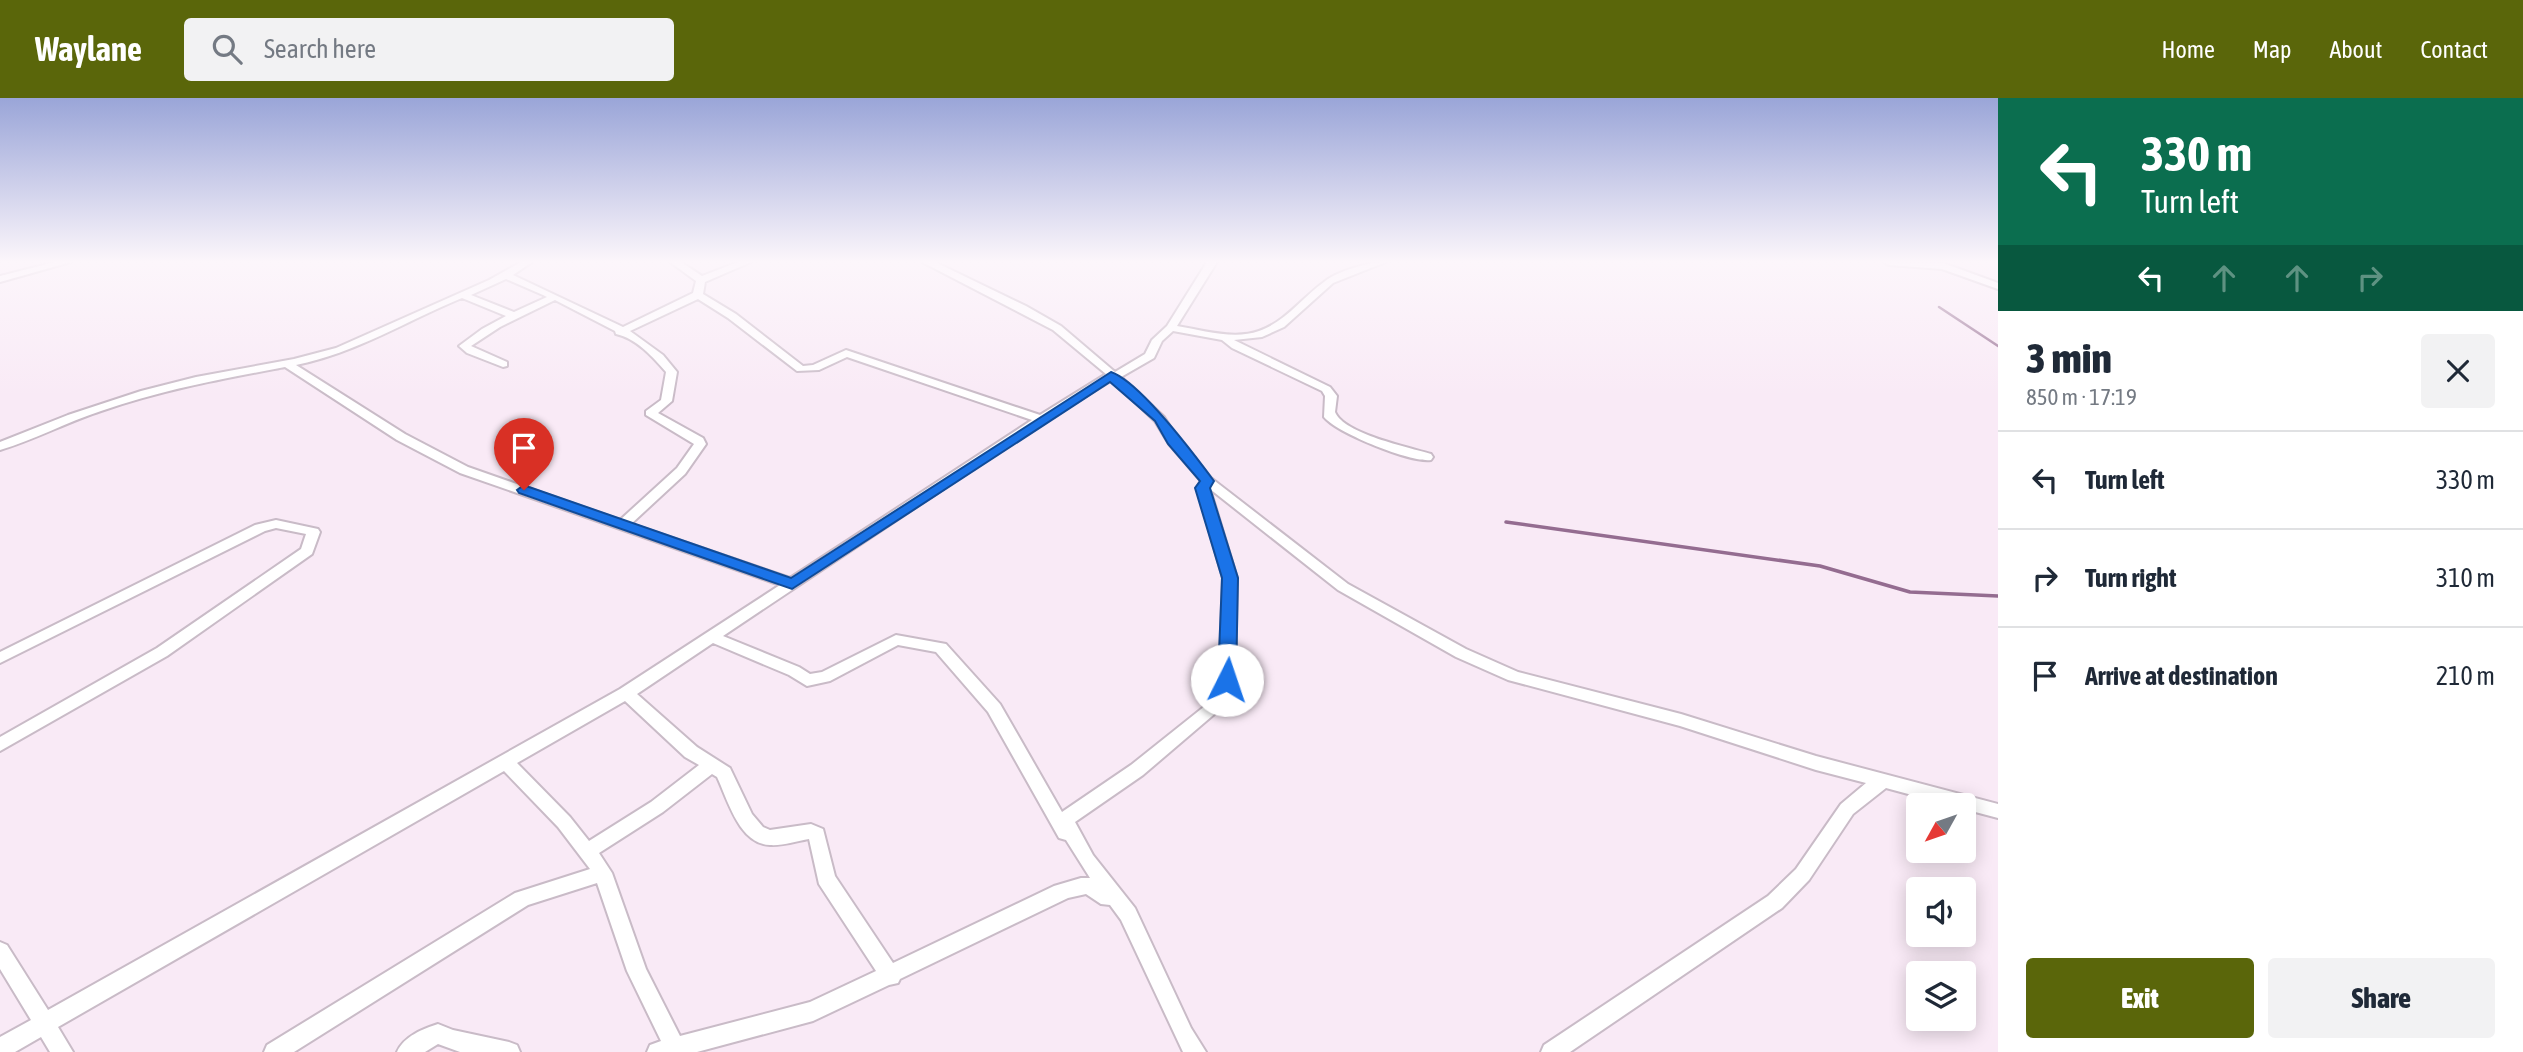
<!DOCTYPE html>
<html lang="en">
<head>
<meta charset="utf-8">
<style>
  body { margin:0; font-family:"Asap Condensed",sans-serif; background:#f2f2f3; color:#1f2937; height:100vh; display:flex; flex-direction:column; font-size:26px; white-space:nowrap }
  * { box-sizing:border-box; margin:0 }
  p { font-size:23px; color:#747a83 }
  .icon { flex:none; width:38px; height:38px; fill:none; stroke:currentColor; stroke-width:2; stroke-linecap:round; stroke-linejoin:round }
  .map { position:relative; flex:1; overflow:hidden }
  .side { display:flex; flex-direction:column; background:#fff; width:525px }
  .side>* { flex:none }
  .guide { background:#0b6e4f; color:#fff; overflow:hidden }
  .needle { width:46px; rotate:230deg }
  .buttons { position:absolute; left:1906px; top:695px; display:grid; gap:14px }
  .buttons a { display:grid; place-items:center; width:70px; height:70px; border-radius:7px; background:#fff; box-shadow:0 4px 18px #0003; font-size:35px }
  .pin { position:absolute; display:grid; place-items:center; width:60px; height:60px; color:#fff; margin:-72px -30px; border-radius:50% 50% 50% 0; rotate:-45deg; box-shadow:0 0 7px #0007 }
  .pin .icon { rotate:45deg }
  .me { position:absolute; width:77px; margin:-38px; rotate:4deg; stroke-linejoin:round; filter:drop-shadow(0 0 5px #0008) }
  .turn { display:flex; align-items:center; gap:24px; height:147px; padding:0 28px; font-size:32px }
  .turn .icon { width:91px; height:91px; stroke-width:2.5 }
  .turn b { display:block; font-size:49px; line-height:60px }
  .lanes { display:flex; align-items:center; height:66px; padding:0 28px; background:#0003; justify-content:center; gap:35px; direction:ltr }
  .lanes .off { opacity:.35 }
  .round { display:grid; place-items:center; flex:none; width:74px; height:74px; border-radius:7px; background:#f2f2f3 }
  .summary { display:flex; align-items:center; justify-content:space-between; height:119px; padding:0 28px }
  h1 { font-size:42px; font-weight:800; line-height:52px }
  .button { display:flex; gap:14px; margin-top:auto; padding:14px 28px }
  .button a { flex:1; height:80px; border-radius:7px; background:#5a660a; color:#fff; font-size:28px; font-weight:800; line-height:80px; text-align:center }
  .button a+a { background:#f2f2f3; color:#1f2937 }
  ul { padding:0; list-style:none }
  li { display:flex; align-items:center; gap:21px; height:98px; padding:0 28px; border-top:2px solid #e0e1e3 }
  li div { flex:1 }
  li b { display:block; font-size:26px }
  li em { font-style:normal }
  header { display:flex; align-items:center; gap:42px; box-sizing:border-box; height:98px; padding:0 35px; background:#5a660a; color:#fff }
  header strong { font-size:33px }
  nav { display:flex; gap:38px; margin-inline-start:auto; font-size:24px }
  .search { width:490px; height:63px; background:#f2f2f3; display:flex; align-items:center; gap:18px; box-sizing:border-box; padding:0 24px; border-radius:7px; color:#747a83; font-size:26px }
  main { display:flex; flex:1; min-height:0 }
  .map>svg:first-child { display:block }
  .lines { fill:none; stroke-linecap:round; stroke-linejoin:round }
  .stream-far1 { stroke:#946c90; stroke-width:2.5 }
  .stream { stroke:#946c90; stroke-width:3.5 }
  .minor-casing { stroke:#c9bbc7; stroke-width:4 }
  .minor { fill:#fff; fill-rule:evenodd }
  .route { fill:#1a73e8; stroke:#114b97; stroke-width:2 }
</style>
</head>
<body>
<header>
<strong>Waylane</strong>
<div class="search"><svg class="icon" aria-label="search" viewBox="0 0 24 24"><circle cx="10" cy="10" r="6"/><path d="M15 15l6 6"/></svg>Search here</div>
<nav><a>Home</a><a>Map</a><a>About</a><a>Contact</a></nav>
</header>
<main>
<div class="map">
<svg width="1998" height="954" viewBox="0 0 1998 954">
  <rect width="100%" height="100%" fill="#f9eaf6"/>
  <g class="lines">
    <!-- stream-far1 -->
    <polyline class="stream-far1" points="1939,209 1998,248"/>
    <!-- stream -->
    <polyline class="stream" points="1506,424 1820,468 1910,494 1998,498"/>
    <defs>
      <g id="minor">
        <polygon points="55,164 71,164 0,184 0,178"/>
        <path d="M521 164H532L513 177 623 229 693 195 696 183 670 164H681L702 178 738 164H751L705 184 703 196 736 216 803 268 813 267 846 252 1040 317 1106 276 1053 232 922 164H935L1026 208 1061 228 1115 274 1145 256 1152 242 1167 228 1207 164H1217L1177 228C1202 232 1234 242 1259 233 1285 224 1302 200 1324 184 1337 173 1369 164 1386 164L1333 185 1284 229 1262 239 1234 242 1330 289 1337 298 1335 314C1344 336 1408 349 1431 356L1433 359 1431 362C1411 365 1337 335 1324 319L1325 298 1322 293 1232 250 1222 242 1173 233 1162 243 1154 260 1121 279 1164 319 1178 341 1211 380 1348 486 1466 551 1518 574 1681 616 1816 658 1998 706V720L1964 711V707H1949L1886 690 1853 716 1809 782 1782 810 1570 954H1541L1544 947 1768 798 1796 771 1841 706 1866 685 1816 672 1680 628 1508 582 1456 559 1338 492 1210 391 1237 480 1235 582 1225 607 1143 677 1075 724 1093 757 1135 810 1191 930 1206 954H1183L1121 822 1110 807 1101 806 1086 796 1068 800 900 881 898 885 889 887 813 923 697 954H647L650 947 661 943 627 873 597 785 528 807 294 954H264L267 947 515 795 590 771 558 729 504 673 58 929 73 954H50L41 939 15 954H0V939L31 922 0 871V844L7 847 48 912 620 591 780 487 460 375 397 342 285 269C222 281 161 292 101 313 67 324 34 342 0 352V344L68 317 141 293 196 279 294 261 336 250 489 182ZM506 181 543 197 547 199 514 214 471 197ZM462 200 506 218 482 231 459 248 467 255 503 269 507 268V264L471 248 500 229 555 202 615 233 616 236C636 240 654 260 666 274L661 302 646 313V317L694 346 677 370 620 422 468 369 405 336 296 267C356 255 406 223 462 200ZM698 201 728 220 797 273 819 272 847 259 1032 322 790 480 631 426 685 376 706 346 703 340 658 315 672 303 677 274 663 257 630 233ZM1112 282 1155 323 1169 346 1201 383 1197 390 1223 480 1219 582 1210 604 1131 667 1062 714 1000 606 946 546 896 537 822 574 810 576 799 569 723 538 1045 323ZM713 545 789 577 807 588 830 583 898 547 936 554 988 614 1059 740 1066 742 1090 780H1081L1054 788 893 865 835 778 823 731 811 726 770 732 763 729 752 716 730 670 697 649 637 596ZM625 603 685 659 699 667 651 704 589 743 570 719 517 665ZM712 676 717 679C728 702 739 746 770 747 782 748 797 743 809 741L819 786 876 873 810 904 680 938 646 871 612 775 599 755 663 714Z"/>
        <polygon points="1884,164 1943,165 1998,185 1998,191 1942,171 1889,167"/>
        <polygon points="276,422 318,431 320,434 312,456 167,558 0,653 0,639 157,550 301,451 306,436 276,430 265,433 0,565 0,554 255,427"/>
        <path d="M438 926 453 932 509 944 517 947 520 954H460L438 946 425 954H397C404 938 423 931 438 926Z"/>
      </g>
    </defs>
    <!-- minor casing -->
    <use href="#minor" class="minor-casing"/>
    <!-- minor -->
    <use href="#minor" class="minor"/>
  </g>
  <!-- sky -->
  <linearGradient id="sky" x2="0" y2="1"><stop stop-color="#9aa5d8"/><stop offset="0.55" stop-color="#fcf6fb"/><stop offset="1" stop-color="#fcf6fb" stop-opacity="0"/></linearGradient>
  <rect width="1998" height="298" fill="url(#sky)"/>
  <!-- route -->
  <path class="route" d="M1111 274C1140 284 1194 356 1214 383L1210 390 1238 480 1236 582 1233 587H1221L1218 582 1222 480 1195 390 1200 383 1168 346 1155 323 1110 284 792 491 519 395 517 392 524 387 529 389 791 480Z"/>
</svg>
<div class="buttons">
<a><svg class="needle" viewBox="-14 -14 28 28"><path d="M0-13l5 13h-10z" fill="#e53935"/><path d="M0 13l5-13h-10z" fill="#747a83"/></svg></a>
<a><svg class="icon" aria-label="sound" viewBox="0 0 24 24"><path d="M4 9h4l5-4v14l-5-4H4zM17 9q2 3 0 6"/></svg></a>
<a><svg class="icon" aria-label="layers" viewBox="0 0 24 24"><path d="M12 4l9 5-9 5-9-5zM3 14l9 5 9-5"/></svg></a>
</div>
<div class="pin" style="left:524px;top:392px;background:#d93025"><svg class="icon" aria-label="arrive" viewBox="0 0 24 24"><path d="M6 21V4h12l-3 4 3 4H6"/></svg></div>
<svg class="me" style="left:1227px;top:582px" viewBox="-20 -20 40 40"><circle r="19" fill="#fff"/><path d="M0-13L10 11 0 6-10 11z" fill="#1a73e8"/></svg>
</div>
<section class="side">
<div class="guide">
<div class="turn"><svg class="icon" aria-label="left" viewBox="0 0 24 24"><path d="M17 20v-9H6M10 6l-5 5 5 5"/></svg><div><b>330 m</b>Turn left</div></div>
<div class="lanes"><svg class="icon" aria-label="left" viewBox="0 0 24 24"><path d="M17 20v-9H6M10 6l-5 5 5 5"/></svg><svg class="icon off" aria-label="ahead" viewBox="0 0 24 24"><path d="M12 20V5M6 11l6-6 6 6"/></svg><svg class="icon off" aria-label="ahead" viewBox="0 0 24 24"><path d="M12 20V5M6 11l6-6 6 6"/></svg><svg class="icon off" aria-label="right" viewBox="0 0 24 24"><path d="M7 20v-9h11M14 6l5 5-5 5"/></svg></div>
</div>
<div class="summary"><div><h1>3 min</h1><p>850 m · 17:19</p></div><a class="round"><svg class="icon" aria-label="close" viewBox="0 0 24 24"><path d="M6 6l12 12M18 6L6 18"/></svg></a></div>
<ul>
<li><svg class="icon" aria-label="left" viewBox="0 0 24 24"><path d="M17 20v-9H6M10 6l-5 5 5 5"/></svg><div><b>Turn left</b></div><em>330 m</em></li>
<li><svg class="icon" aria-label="right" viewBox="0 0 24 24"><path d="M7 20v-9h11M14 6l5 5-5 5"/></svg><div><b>Turn right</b></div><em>310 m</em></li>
<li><svg class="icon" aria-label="arrive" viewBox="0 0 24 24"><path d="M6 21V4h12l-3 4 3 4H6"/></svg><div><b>Arrive at destination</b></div><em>210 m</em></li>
</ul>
<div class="button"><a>Exit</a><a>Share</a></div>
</section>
</main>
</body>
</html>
